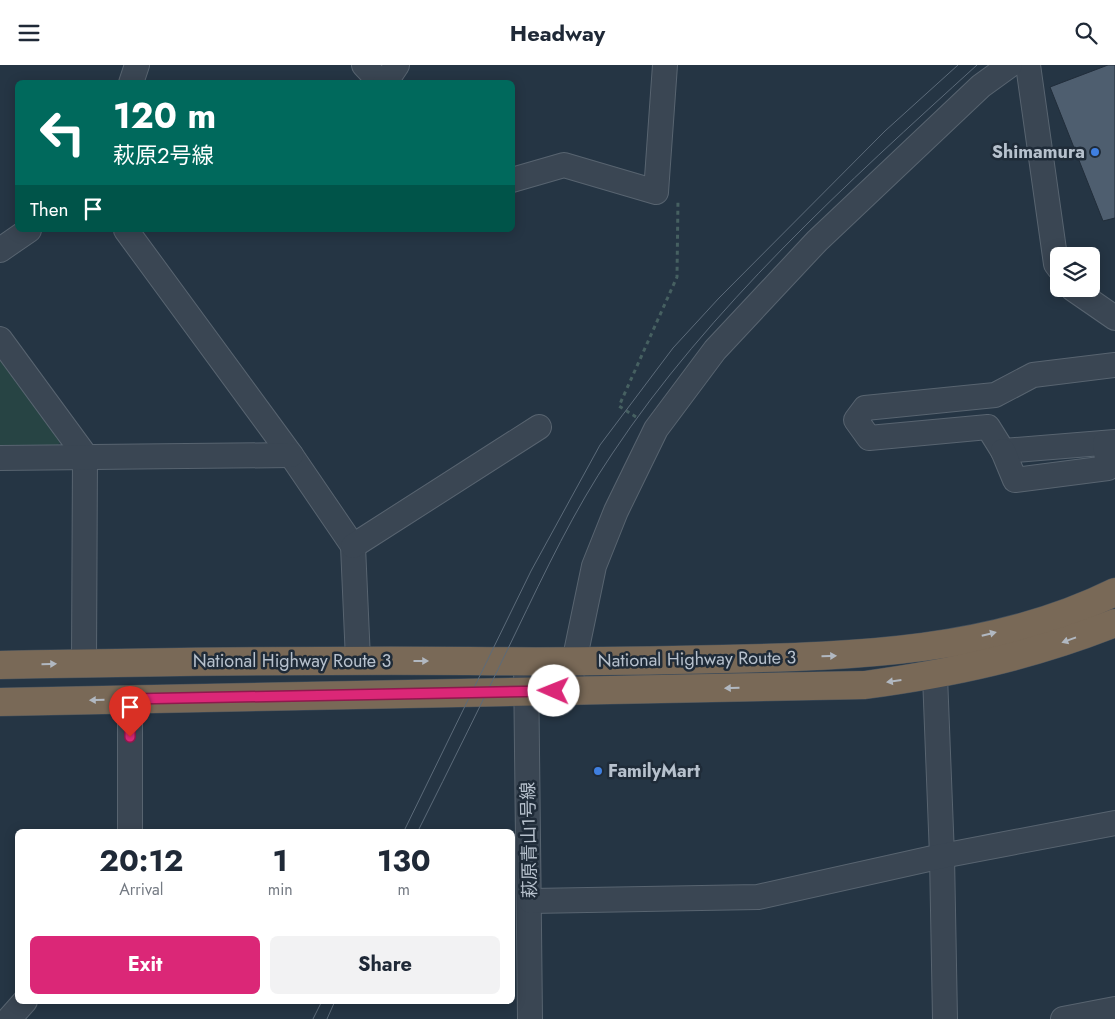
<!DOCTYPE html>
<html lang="en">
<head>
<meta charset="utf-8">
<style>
  body { margin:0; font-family:Jost,"Noto Sans JP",sans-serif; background:#f2f2f3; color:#1f2937; height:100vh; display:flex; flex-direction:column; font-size:19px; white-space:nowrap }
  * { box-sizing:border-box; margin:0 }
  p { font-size:16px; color:#747a83 }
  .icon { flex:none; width:28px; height:28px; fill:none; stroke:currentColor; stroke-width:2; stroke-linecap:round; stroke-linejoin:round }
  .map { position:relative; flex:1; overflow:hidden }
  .panel { position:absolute; left:15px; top:764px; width:500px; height:175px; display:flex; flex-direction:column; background:#fff; border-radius:8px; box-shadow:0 2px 12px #0003 }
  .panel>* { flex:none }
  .guide { position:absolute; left:15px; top:15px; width:500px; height:152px; border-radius:8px; box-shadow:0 2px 12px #0003; background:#00695c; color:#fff; overflow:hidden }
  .fabs { position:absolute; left:1050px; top:182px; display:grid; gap:10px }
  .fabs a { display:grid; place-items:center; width:50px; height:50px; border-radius:8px; background:#fff; box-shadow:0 2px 12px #0003; font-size:25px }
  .pin { position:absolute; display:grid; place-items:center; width:42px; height:42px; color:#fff; margin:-51px -21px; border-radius:50% 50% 50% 0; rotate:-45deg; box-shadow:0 0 5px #0007 }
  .pin .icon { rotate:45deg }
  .me { position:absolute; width:55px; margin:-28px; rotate:271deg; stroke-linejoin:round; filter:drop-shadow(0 0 4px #0008) }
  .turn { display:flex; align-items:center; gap:18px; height:105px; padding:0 15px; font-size:22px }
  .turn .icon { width:65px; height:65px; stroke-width:2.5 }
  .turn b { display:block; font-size:35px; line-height:42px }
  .then { display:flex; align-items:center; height:48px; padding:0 15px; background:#0003; gap:10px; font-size:19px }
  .eta { display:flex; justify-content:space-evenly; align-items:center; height:85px; text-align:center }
  .eta b { font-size:30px; font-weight:700; line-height:35px }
  .action { display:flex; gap:10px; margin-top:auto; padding:10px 15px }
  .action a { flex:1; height:58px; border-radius:8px; background:#db2777; color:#fff; font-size:20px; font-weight:700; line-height:58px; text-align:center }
  .action a+a { background:#f2f2f3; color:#1f2937 }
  header { display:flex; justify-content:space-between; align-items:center; height:65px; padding:0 15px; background:#fff; font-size:22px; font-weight:700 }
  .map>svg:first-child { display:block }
  .green { fill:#274444 }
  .building { fill:#4e5e6f; stroke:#212d3a }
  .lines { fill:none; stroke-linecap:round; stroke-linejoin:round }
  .minor-casing { stroke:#586470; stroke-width:26 }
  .highway-casing { stroke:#45515d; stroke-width:29 }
  .path { stroke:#466061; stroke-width:3; stroke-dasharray:4 4; stroke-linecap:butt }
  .minor { stroke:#3a4653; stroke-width:24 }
  .highway { stroke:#796957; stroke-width:28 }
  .tram { stroke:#5c6b7a; stroke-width:1 }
  .oneway { fill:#b1b8c1 }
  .route-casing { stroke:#8e194d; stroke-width:12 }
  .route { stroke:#db2777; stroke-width:9 }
  .shop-dot { fill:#3f7fe0; stroke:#1f2b38; stroke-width:2 }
  .labels { text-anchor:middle; stroke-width:5; stroke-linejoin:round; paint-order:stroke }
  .poi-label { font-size:18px; font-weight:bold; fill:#b7c1cd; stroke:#1f2b38; text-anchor:end }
  .street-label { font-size:18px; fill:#b7c1cd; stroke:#1f2b38 }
</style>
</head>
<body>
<header><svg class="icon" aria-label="menu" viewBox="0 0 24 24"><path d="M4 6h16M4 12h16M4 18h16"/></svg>Headway<svg class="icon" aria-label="search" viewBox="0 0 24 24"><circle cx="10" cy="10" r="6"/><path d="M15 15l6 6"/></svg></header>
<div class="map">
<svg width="1115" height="954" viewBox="0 0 1115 954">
  <rect width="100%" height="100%" fill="#253544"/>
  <!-- green -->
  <polygon class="green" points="0,283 65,371 58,380 0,381"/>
  <!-- building -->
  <polygon class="building" points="1108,0 1115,0 1115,153 1103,156 1050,22"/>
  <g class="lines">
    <defs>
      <g id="minor">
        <polyline points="364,0 381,18"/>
        <polyline points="1028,0 1056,199 1059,203"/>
        <polyline points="131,18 137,0"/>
        <polyline points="385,18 397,0"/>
        <polyline points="512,115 564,100 656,127 665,0"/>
        <polyline points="126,165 291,390 353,481 358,595"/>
        <polyline points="0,185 29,165"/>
        <polyline points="1073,224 1115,253"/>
        <polyline points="0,274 85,390 84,598"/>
        <polyline points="1115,300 1033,310 995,330 865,343 856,355 869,373 988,362 1003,386 1115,377"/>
        <polyline points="1003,386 1015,415 1108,403 1105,378"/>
        <polyline points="0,393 291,390"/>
        <polyline points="353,481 539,362"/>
        <polyline points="526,596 530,954"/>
        <polyline points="935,611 942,791 945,954"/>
        <polyline points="568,626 594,501 616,446 656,364 715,285 817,176 981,21 1010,0"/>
        <polyline points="130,766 130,634"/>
        <polyline points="531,836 758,832 942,791 1115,758"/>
        <polyline points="9,954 25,936"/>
        <polyline points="1063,954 1115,944"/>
      </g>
      <g id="highway">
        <path d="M0 600C156 597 313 595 469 596 554 597 638 596 723 594 855 591 994 587 1115 527"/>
        <path d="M0 637 865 620C953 608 1032 591 1115 558"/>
      </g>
    </defs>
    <!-- minor casing -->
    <use href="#minor" class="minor-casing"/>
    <!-- highway casing -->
    <use href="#highway" class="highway-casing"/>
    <!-- path -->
    <polyline class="path" points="636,352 619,341 677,212 678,134"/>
    <!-- minor -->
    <use href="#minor" class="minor"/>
    <!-- highway -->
    <use href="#highway" class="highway"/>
    <!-- tram -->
    <g class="tram">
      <polyline points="404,766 531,506 600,380 673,283 719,233 885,66 958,0"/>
      <path d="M418 766C451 700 484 634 516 567 545 507 574 445 612 389 709 243 847 118 977 0"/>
      <polyline points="313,954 322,936"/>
      <polyline points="327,954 335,936"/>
    </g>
  </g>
  <!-- one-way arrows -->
  <defs><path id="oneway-solid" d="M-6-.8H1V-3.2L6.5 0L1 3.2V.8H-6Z" transform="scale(1.25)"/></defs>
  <g class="oneway">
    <use href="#oneway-solid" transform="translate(989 569) rotate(-14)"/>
    <use href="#oneway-solid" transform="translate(1069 575) rotate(160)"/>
    <use href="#oneway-solid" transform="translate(829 591) rotate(-2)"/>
    <use href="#oneway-solid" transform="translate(421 596)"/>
    <use href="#oneway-solid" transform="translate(49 599) rotate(-1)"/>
    <use href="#oneway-solid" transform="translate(894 616) rotate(172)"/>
    <use href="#oneway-solid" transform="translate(732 623) rotate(178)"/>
    <use href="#oneway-solid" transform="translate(97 635) rotate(179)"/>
  </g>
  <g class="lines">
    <defs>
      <polyline id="route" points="130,672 130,634 554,626"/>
    </defs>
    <!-- route casing -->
    <use href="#route" class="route-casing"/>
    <!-- route -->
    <use href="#route" class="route"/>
  </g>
  <!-- markers -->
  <g class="shop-dot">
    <circle cx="1095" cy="87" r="5"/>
    <circle cx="598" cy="706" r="5"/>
  </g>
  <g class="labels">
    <!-- poi labels -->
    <g class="poi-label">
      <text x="1085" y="93">Shimamura</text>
      <text x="608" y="712" text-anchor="start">FamilyMart</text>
    </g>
    <!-- street labels -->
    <g class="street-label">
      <text transform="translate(697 594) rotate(-1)" y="6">National Highway Route 3</text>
      <text x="292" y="602">National Highway Route 3</text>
      <text transform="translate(529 775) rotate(-91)" y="6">萩原青山1号線</text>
    </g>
  </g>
</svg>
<div class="fabs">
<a><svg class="icon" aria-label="layers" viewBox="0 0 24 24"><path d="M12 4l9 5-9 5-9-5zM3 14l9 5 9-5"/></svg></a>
</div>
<div class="pin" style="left:130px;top:672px;background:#d93025"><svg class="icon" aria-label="arrive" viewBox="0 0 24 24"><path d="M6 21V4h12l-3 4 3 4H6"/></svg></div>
<svg class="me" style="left:554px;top:626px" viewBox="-20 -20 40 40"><circle r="19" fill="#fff"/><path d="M0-13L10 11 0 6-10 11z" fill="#db2777"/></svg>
<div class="guide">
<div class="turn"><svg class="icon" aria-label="left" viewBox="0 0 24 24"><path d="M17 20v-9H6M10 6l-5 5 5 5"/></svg><div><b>120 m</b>萩原2号線</div></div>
<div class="then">Then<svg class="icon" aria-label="arrive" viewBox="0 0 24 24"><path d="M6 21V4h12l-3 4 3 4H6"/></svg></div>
</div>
<section class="panel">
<div class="eta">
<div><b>20:12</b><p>Arrival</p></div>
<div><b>1</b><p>min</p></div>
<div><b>130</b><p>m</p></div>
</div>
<div class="action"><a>Exit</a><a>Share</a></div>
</section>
</div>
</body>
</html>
